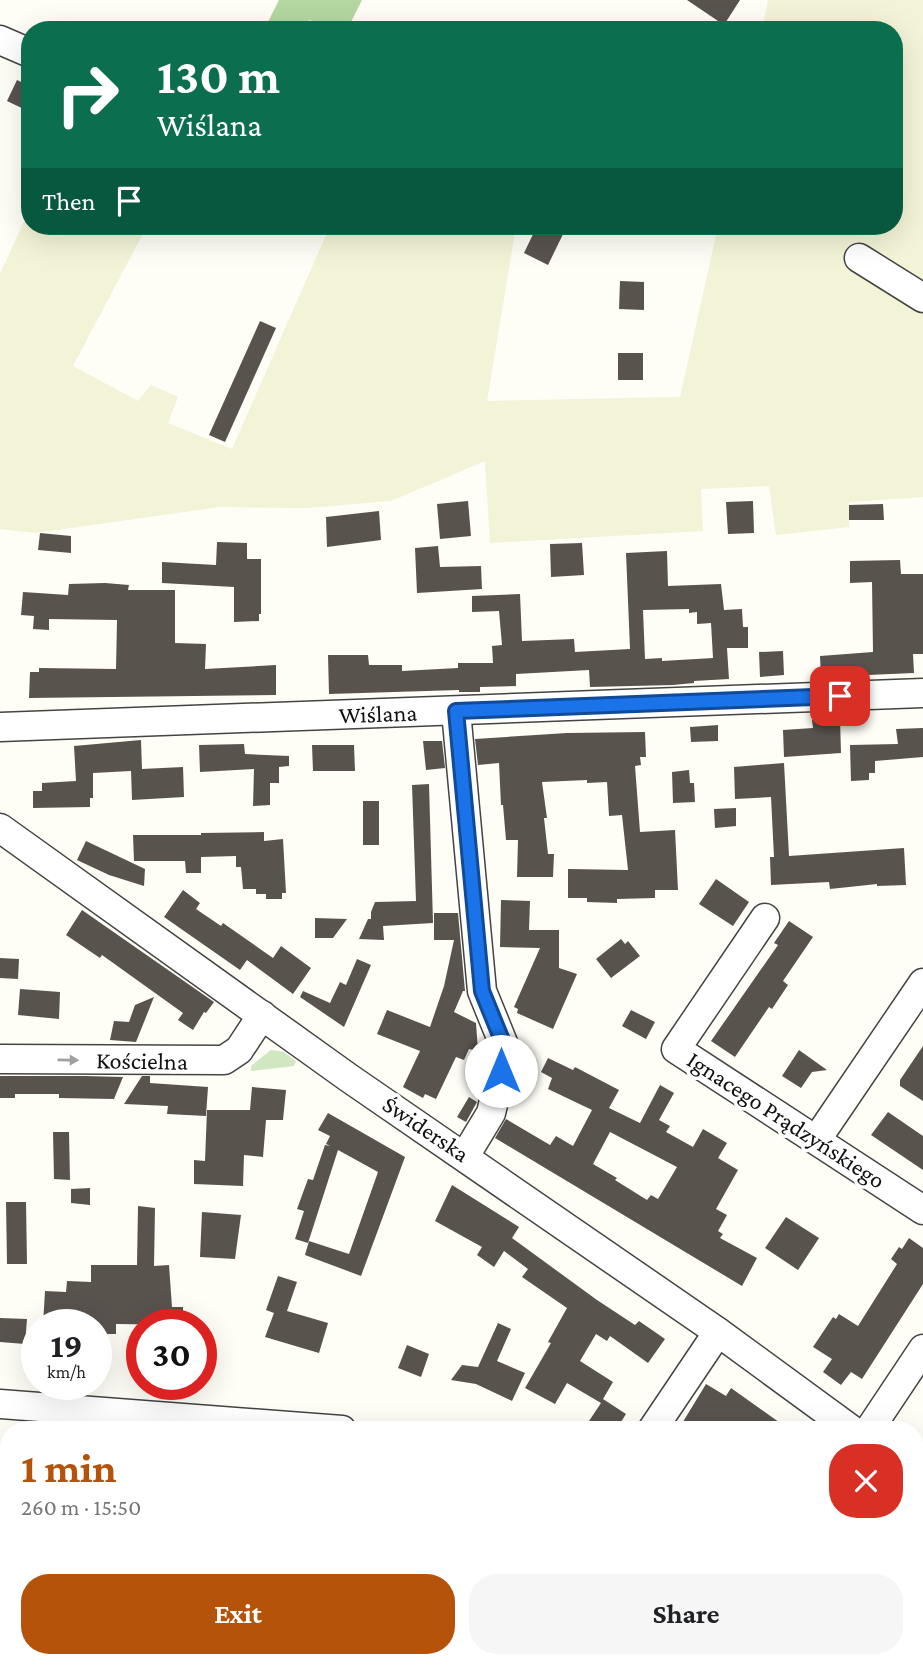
<!DOCTYPE html>
<html lang="en">
<head>
<meta charset="utf-8">
<style>
  body { margin:0; font-family:"Crimson Pro",serif; background:#f6f6f6; color:#202124; height:100vh; display:flex; flex-direction:column; font-size:26px; white-space:nowrap }
  * { box-sizing:border-box; margin:0 }
  p { font-size:23px; color:#757577 }
  .icon { flex:none; width:38px; height:38px; fill:none; stroke:currentColor; stroke-width:2; stroke-linecap:round; stroke-linejoin:round }
  .map { position:relative; flex:1; overflow:hidden }
  .drawer { position:absolute; left:0px; top:1421px; width:924px; height:247px; display:flex; flex-direction:column; background:#fff; border-radius:28px 28px 0 0; box-shadow:0 7px 28px #0002 }
  .drawer>* { flex:none }
  .top-card { position:absolute; left:21px; top:21px; width:882px; height:214px; border-radius:28px; box-shadow:0 7px 28px #0002; background:#0b6e4f; color:#fff; overflow:hidden }
  .speed { position:absolute; left:21px; top:1309px; display:flex; gap:14px; font-size:35px; font-weight:700; text-align:center }
  .speed>* { display:grid; place-content:center; width:91px; height:91px; border-radius:50%; background:#fff; box-shadow:0 7px 28px #0002; line-height:1 }
  .speed small { font-size:18px; font-weight:400 }
  .speed .limit { border:10px solid #d22; background:#fff; color:#111 }
  .pin { position:absolute; display:grid; place-items:center; width:60px; height:60px; color:#fff; margin:-30px; border-radius:14px; box-shadow:0 4px 10px #0006 }
  .me { position:absolute; width:77px; margin:-38px; rotate:0deg; stroke-linejoin:round; filter:drop-shadow(0 0 5px #0008) }
  .turn { display:flex; align-items:center; gap:24px; height:147px; padding:0 21px; font-size:32px }
  .turn .icon { width:91px; height:91px; stroke-width:2.5 }
  .turn b { display:block; font-size:49px; line-height:60px }
  .then { display:flex; align-items:center; height:66px; padding:0 21px; background:#0003; gap:14px; font-size:26px }
  .round { display:grid; place-items:center; flex:none; width:74px; height:74px; border-radius:28px; background:#f6f6f6 }
  .head { display:flex; align-items:center; justify-content:space-between; height:119px; padding:0 21px }
  h1 { font-size:42px; font-weight:700; line-height:52px; color:#b45309 }
  .button { display:flex; gap:14px; margin-top:auto; padding:14px 21px }
  .button a { flex:1; height:80px; border-radius:28px; background:#b45309; color:#fff; font-size:28px; font-weight:700; line-height:80px; text-align:center }
  .button a+a { background:#f6f6f6; color:#202124 }
  .map>svg:first-child { display:block }
  .industrial { fill:#eee7ee }
  .farmland { fill:#f3f3d7 }
  .green { fill:#d1e7c1 }
  .forest { fill:#b4d7a1 }
  .building { fill:#59534e; fill-rule:evenodd }
  .lines { fill:none; stroke-linecap:round; stroke-linejoin:round }
  .minor-casing { stroke:#444; stroke-width:31 }
  .minor { stroke:#fff; stroke-width:28 }
  .oneway { fill:#a0a0a0 }
  .route-casing { stroke:#114b97; stroke-width:18 }
  .route { stroke:#1a73e8; stroke-width:12 }
  .labels { text-anchor:middle; stroke-width:7; stroke-linejoin:round; paint-order:stroke }
  .street-label { font-size:24px; fill:#111; stroke:#fff }
</style>
</head>
<body>
<div class="map">
<svg width="923" height="1667" viewBox="0 0 923 1667">
  <rect width="100%" height="100%" fill="#fefdf6"/>
  <!-- industrial -->
  <polygon class="industrial" points="915,1508 923,1517 923,1667 524,1667 529,1659 915,1659"/>
  <!-- farmland -->
  <polygon class="farmland" points="768,0 923,0 923,497 849,502 849,527 776,535 769,486 701,489 703,531 490,543 485,461 391,501 306,508 220,507 35,533 0,529 0,274 30,208 30,226 147,226 73,366 138,401 151,385 178,397 168,423 232,449 330,226 516,226 487,401 680,397 718,226 894,226 894,30 762,30"/>
  <!-- green -->
  <polygon class="green" points="271,1050 284,1052 296,1061 294,1066 251,1071 251,1066"/>
  <!-- forest -->
  <polygon class="forest" points="279,0 362,0 347,30 339,30 309,20 304,30 264,30"/>
  <!-- building -->
  <g class="building">
    <polygon points="687,0 740,0 724,25"/>
    <polygon points="17,80 30,86 30,112 7,101"/>
    <polygon points="537,226 567,226 548,265 524,253"/>
    <polygon points="620,281 644,282 644,310 619,309"/>
    <polygon points="260,321 276,328 225,442 209,435"/>
    <rect x="618" y="353" width="25" height="27"/>
    <polygon points="468,501 471,536 440,539 437,504"/>
    <polygon points="753,501 754,533 728,534 726,502"/>
    <polygon points="883,504 884,520 849,520 849,505"/>
    <polygon points="379,511 381,540 327,547 326,517"/>
    <polygon points="40,533 71,536 71,553 38,550"/>
    <polygon points="217,542 247,543 247,559 261,559 261,614 259,614 259,621 234,622 234,587 162,583 162,562 216,565"/>
    <polygon points="582,543 584,575 551,577 550,544"/>
    <polygon points="438,546 440,567 481,566 482,589 417,593 415,548"/>
    <path d="M667 551 668 586 721 584 724 610 742 609 743 627H748V648H727L729 679 694 681V683L673 685 590 687 589 670 516 674V686L480 687V692H459V690L329 694 328 655H368L369 665H402V671L458 668V663H493L492 646 502 645 499 611 472 612V596L520 594 522 641 574 639 575 652 630 649 626 553ZM689 609V613L697 612V624L711 623 713 658 662 661V658L645 659 643 610Z"/>
    <polygon points="900,560 901,574 923,574 923,654 913,654 914,673 821,677 820,656 873,652 872,582 850,583 850,561"/>
    <polygon points="105,583 129,585 128,590 175,590 175,643 206,644 205,669 276,665 276,695 29,698 30,672 39,672 39,668 116,669 117,620 49,619 49,630 33,629 34,616 21,615 23,592 68,595 69,584"/>
    <polygon points="783,651 784,675 760,677 759,652"/>
    <polygon points="840,719 841,753 784,757 783,730 813,728 812,720"/>
    <polygon points="718,725 718,741 691,742 690,727"/>
    <polygon points="923,728 923,757 875,761 875,773 869,773 869,780 851,781 850,745 898,744 896,729"/>
    <polygon points="645,732 646,757 640,757 641,765 635,766 640,832 675,830 678,890 655,890 655,898 617,899 617,903 587,902 587,898 568,898 568,869 628,870 622,815 609,816 607,782 587,783 587,780 542,782 547,818 544,818 548,854 554,854 553,877 517,877 518,840 506,840 503,805 501,805 499,763 478,765 475,739 567,733"/>
    <polygon points="141,740 142,769 183,767 184,797 132,800 131,771 93,773 93,798 90,798 90,807 33,808 33,791 42,791 42,783 76,781 74,746"/>
    <polygon points="423,741 442,741 445,768 426,770"/>
    <polygon points="244,744 245,754 289,756 289,766 279,767 279,783 270,783 270,805 253,806 254,769 200,772 199,745"/>
    <polygon points="312,745 354,745 355,771 313,771"/>
    <polygon points="784,763 789,856 904,848 906,885 877,886 877,884 830,889 829,882 771,885 770,857 774,857 771,797 735,799 734,767"/>
    <polygon points="689,770 690,783 694,783 695,802 673,803 672,772"/>
    <polygon points="429,784 433,923 383,926 384,940 359,939 368,919 371,919 371,912 375,902 416,901 412,785"/>
    <rect x="363" y="801" width="16" height="44"/>
    <polygon points="736,808 736,826 715,828 714,809"/>
    <polygon points="264,832 264,841 283,839 286,893 282,893 282,899 266,899 266,894 256,894 256,889 243,889 241,867 236,867 236,856 201,857 201,873 186,873 185,861 134,861 133,835 201,835 201,833"/>
    <polygon points="86,841 145,869 144,886 109,875 77,860"/>
    <polygon points="716,879 749,902 733,926 699,904"/>
    <polygon points="183,890 200,903 196,909 221,926 223,923 273,958 281,946 311,968 293,994 247,960 240,970 164,917"/>
    <polygon points="501,900 530,901 529,930 559,930 559,968 577,974 553,1029 517,1013 518,1009 514,1007 540,948 500,947"/>
    <polygon points="82,910 214,1002 206,1013 204,1012 193,1030 178,1020 183,1013 102,955 100,958 66,935"/>
    <polygon points="434,913 458,913 465,991 463,991 454,1012 476,1023 478,1051 469,1049 464,1060 456,1057 436,1099 425,1094 423,1098 403,1087 420,1051 377,1034 387,1010 430,1027 444,986 454,940 434,940"/>
    <polygon points="315,918 347,919 333,938 315,938"/>
    <polygon points="789,921 813,937 783,981 788,985 772,1009 769,1007 735,1057 711,1041 778,945 774,943"/>
    <polygon points="621,939 625,944 628,941 640,956 611,978 596,959"/>
    <polygon points="0,958 19,959 18,979 0,978"/>
    <polygon points="357,959 371,965 344,1027 300,997 303,991 330,1003 340,982 346,985"/>
    <polygon points="20,989 60,992 59,1019 18,1015"/>
    <polygon points="154,997 136,1042 110,1040 114,1021 129,1022 135,1005"/>
    <polygon points="631,1010 655,1022 646,1039 622,1026"/>
    <polygon points="923,1046 923,1101 900,1086 900,1080"/>
    <polygon points="799,1050 827,1070 812,1072 801,1088 782,1076"/>
    <path d="M548 1058 573 1070 575 1067 619 1090 609 1108 640 1123 660 1085 674 1093 659 1120 670 1126 666 1132 693 1147 703 1129 727 1143 718 1158 738 1170 716 1209 727 1215 718 1231 723 1234 720 1238 757 1258 742 1286 495 1138 506 1119 550 1145 556 1136 573 1146 592 1110 548 1089 552 1078 541 1072ZM610 1132 677 1167 658 1199 651 1195 647 1200 615 1180 617 1178 593 1164Z"/>
    <polygon points="0,1076 85,1076 123,1077 114,1099 59,1098 59,1094 15,1094 15,1098 0,1098"/>
    <polygon points="142,1076 150,1076 150,1083 208,1087 206,1116 167,1114 168,1106 124,1104"/>
    <polygon points="252,1087 286,1090 283,1120 266,1120 263,1157 244,1155 243,1186 194,1184 194,1160 205,1161 207,1110 250,1110"/>
    <polygon points="469,1097 477,1102 466,1122 457,1117"/>
    <polygon points="888,1112 923,1136 923,1170 871,1135"/>
    <polygon points="328,1113 405,1157 361,1276 305,1255 309,1241 349,1254 378,1172 338,1150 308,1243 295,1239 304,1211 297,1209 308,1179 313,1180 325,1145 330,1146 326,1144 330,1136 318,1130"/>
    <polygon points="53,1132 69,1132 70,1180 54,1179"/>
    <polygon points="452,1185 519,1227 512,1238 597,1300 635,1325 639,1321 665,1339 648,1363 610,1336 607,1341 596,1334 580,1361 613,1382 603,1399 626,1414 616,1430 583,1430 601,1403 567,1383 555,1404 525,1388 551,1343 548,1342 567,1308 522,1277 528,1269 504,1251 494,1267 477,1255 482,1247 435,1221"/>
    <polygon points="90,1188 90,1205 71,1203 71,1189"/>
    <polygon points="6,1202 26,1202 27,1264 7,1264"/>
    <polygon points="138,1206 155,1208 154,1266 169,1265 172,1307 183,1307 183,1325 116,1324 116,1334 96,1334 96,1325 43,1325 45,1291 66,1292 67,1281 91,1282 91,1265 137,1265"/>
    <polygon points="202,1212 241,1215 235,1259 200,1257"/>
    <polygon points="786,1217 819,1238 798,1270 765,1248"/>
    <polygon points="909,1238 923,1248 923,1284 862,1379 851,1372 841,1385 823,1372 832,1359 813,1347 833,1317 836,1319 839,1314 858,1326 897,1264 891,1259 899,1247 902,1249"/>
    <polygon points="278,1276 297,1282 287,1311 328,1323 319,1353 265,1337 274,1313 266,1310"/>
    <polygon points="0,1318 27,1319 25,1344 0,1342"/>
    <polygon points="498,1323 511,1329 497,1361 525,1373 512,1401 476,1384 451,1380 462,1365 478,1367"/>
    <polygon points="407,1345 429,1354 421,1377 398,1368"/>
    <polygon points="706,1384 726,1396 731,1388 790,1430 678,1430"/>
  </g>
  <g class="lines">
    <defs>
      <g id="minor">
        <polyline points="0,40 30,53"/>
        <polyline points="859,258 923,298"/>
        <polyline points="456,711 482,991 506,1050 491,1113 465,1156"/>
        <polyline points="0,727 923,693"/>
        <polyline points="0,828 349,1078 718,1332 852,1430"/>
        <polyline points="765,918 676,1049 923,1210"/>
        <polyline points="0,1059 224,1060 239,1050 262,1015"/>
        <polyline points="817,1139 923,983"/>
        <polyline points="0,1404 342,1430"/>
        <polyline points="652,1430 718,1332"/>
        <polyline points="869,1430 923,1349"/>
        <polyline points="915,1485 923,1493"/>
        <polyline points="0,1641 9,1642"/>
        <polyline points="168,1659 194,1667"/>
        <polyline points="493,1667 499,1659"/>
      </g>
    </defs>
    <!-- minor casing -->
    <use href="#minor" class="minor-casing"/>
    <!-- minor -->
    <use href="#minor" class="minor"/>
  </g>
  <!-- one-way arrows -->
  <defs><path id="oneway-solid" d="M-6-.8H1V-3.2L6.5 0L1 3.2V.8H-6Z" transform="scale(1.75)"/></defs>
  <use class="oneway" href="#oneway-solid" transform="translate(68 1060) rotate(1)"/>
  <g class="lines">
    <defs>
      <polyline id="route" points="501,1071 506,1050 482,991 456,711 840,696"/>
    </defs>
    <!-- route casing -->
    <use href="#route" class="route-casing"/>
    <!-- route -->
    <use href="#route" class="route"/>
  </g>
  <g class="labels">
    <!-- street labels -->
    <g class="street-label">
      <text transform="translate(378 714) rotate(-2)" y="8">Wiślana</text>
      <text transform="translate(142 1061) rotate(1)" y="8">Kościelna</text>
      <text transform="translate(786 1120) rotate(33)" y="8">Ignacego Prądzyńskiego</text>
      <text transform="translate(426 1129) rotate(34)" y="8">Świderska</text>
    </g>
  </g>
</svg>
<div class="speed"><div>19<small>km/h</small></div><div class="limit">30</div></div>
<div class="pin" style="left:840px;top:696px;background:#d93025"><svg class="icon" aria-label="arrive" viewBox="0 0 24 24"><path d="M6 21V4h12l-3 4 3 4H6"/></svg></div>
<svg class="me" style="left:501px;top:1071px" viewBox="-20 -20 40 40"><circle r="19" fill="#fff"/><path d="M0-13L10 11 0 6-10 11z" fill="#1a73e8"/></svg>
<div class="top-card">
<div class="turn"><svg class="icon" aria-label="right" viewBox="0 0 24 24"><path d="M7 20v-9h11M14 6l5 5-5 5"/></svg><div><b>130 m</b>Wiślana</div></div>
<div class="then">Then<svg class="icon" aria-label="arrive" viewBox="0 0 24 24"><path d="M6 21V4h12l-3 4 3 4H6"/></svg></div>
</div>
<section class="drawer">
<div class="head"><div><h1>1 min</h1><p>260 m · 15:50</p></div><a class="round" style="background:#d93025;color:#fff"><svg class="icon" aria-label="close" viewBox="0 0 24 24"><path d="M6 6l12 12M18 6L6 18"/></svg></a></div>
<div class="button"><a>Exit</a><a>Share</a></div>
</section>
</div>
</body>
</html>
